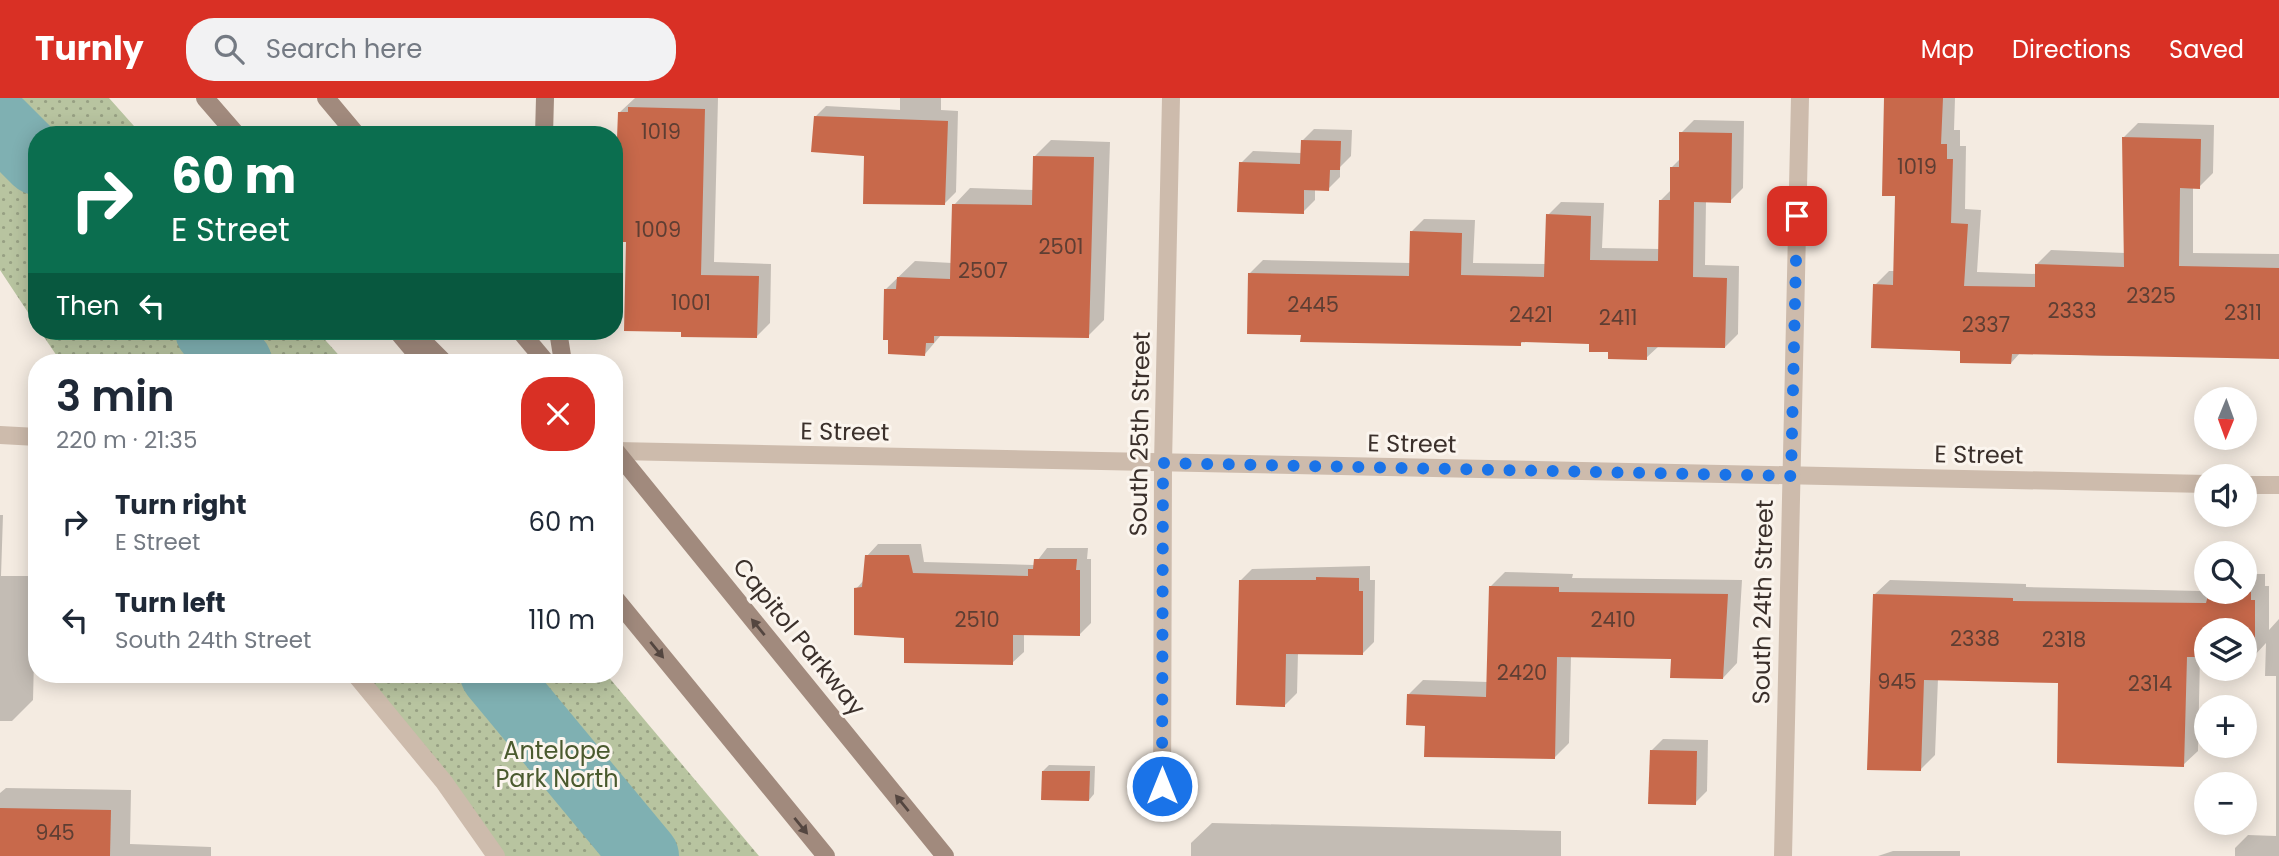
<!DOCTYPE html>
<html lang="en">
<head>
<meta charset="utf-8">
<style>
  body { margin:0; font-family:Poppins,sans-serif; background:#f2f2f3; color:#1f2937; height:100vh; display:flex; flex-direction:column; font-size:26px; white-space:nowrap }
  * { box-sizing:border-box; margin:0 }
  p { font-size:23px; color:#747a83 }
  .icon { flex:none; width:38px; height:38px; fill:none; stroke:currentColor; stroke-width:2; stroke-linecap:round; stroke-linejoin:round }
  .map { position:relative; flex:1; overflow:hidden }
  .details { position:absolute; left:28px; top:256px; width:595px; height:329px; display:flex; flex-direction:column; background:#fff; border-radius:28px; box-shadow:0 4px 18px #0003 }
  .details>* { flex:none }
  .banner { position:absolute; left:28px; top:28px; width:595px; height:214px; border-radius:28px; box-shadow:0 4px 18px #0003; background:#0b6e4f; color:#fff; overflow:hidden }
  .needle { width:46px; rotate:181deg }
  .tools { position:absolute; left:2194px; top:289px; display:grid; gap:14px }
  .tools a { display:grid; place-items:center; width:63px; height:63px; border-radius:50%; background:#fff; box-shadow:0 4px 18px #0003; font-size:35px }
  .pin { position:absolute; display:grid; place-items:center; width:60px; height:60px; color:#fff; margin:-30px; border-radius:14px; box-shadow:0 4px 10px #0006 }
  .me { position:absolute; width:77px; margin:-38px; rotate:0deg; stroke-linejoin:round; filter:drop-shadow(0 0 5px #0008) }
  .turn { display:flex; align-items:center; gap:24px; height:147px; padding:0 28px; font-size:32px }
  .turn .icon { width:91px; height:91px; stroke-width:2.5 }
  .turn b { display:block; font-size:49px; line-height:60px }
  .then { display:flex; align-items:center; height:66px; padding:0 28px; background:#0003; gap:14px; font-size:26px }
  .round { display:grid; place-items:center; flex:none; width:74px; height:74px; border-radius:28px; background:#f2f2f3 }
  .summary { display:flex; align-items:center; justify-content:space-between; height:119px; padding:0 28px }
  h1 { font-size:42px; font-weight:600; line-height:52px }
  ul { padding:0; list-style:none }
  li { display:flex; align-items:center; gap:21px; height:98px; padding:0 28px }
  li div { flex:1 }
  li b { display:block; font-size:26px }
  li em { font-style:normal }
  header { display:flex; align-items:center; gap:42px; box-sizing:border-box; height:98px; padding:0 35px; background:#d93025; color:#fff }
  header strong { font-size:33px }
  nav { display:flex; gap:38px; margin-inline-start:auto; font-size:24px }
  .search { width:490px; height:63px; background:#f2f2f3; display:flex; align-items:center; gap:18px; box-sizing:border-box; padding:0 24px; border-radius:28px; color:#747a83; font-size:26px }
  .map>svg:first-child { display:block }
  .grass { fill:url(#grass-dots) }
  .shadow { fill:#0003 }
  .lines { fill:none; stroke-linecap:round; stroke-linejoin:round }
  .river { stroke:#7fb0b2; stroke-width:68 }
  .building { fill:#c8694b }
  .street { stroke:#cdbbac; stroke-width:18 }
  .secondary { stroke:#a18a7d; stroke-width:18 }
  .oneway { fill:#544640 }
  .route { stroke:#1a73e8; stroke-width:12; stroke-dasharray:0 21.6 }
  .labels { text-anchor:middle; stroke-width:6; stroke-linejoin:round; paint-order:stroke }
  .number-label { font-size:21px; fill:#5e3e33 }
  .street-label { font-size:24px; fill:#3b302b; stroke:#fbf5ee }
  .park-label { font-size:24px; fill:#4a5a2e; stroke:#fbf5ee }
</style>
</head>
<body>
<header>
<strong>Turnly</strong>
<div class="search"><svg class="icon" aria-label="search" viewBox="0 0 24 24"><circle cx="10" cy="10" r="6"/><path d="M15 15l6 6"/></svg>Search here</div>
<nav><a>Map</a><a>Directions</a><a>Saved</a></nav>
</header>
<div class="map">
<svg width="2279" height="758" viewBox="0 0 2279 758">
  <defs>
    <pattern id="grass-dots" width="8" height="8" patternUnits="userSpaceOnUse" patternTransform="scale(1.75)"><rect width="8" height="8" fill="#b8c4a0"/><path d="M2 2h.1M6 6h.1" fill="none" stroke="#97a083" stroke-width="1.8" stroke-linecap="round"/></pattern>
  </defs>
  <rect width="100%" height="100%" fill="#f4ebe1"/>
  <!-- grass -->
  <g class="grass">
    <polygon points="0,0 109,0 142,37 37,37 37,228 0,172"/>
    <polygon points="40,233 317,233 345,264 61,264"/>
    <polygon points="355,576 606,576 759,758 496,758"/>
  </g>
  <!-- shadow -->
  <g class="shadow">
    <polygon points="718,0 714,164 771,166 770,225 757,238 682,232 627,142 620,14 635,0"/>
    <polygon points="900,0 941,0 941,12 958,13 956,94 945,105 866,56 815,19 826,8 900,12"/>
    <polygon points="1885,0 1955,0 1954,32 1960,32 1960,48 1966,48 1965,111 1981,112 1977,174 2037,176 2037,166 2051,152 2125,155 2124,39 2138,25 2214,27 2213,75 2199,89 2193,89 2193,155 2279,156 2279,261 2206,256 2109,258 2020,255 2011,265 1962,251 1875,187 1889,173 1895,173 1897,97"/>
    <polygon points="1694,22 1744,23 1743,90 1730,103 1706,103 1705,167 1739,168 1738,236 1725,249 1659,248 1646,260 1610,252 1591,244 1524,243 1520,246 1302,236 1250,175 1263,162 1411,165 1411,134 1424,121 1475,122 1473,165 1546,166 1548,117 1561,104 1604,105 1602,150 1660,151 1661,102 1671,92 1671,70 1681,60 1681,35"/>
    <polygon points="1314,31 1352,32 1351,58 1340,69 1340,79 1328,91 1315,90 1315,102 1303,114 1241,65 1253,53 1302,55 1302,43"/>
    <polygon points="1051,42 1110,44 1104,222 1088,238 941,237 925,256 886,191 915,163 952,165 954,107 970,90 1034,92 1035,58"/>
    <polygon points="0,417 3,417 1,478 36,478 33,602 12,623 0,623"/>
    <polygon points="878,446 921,446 924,464 1034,467 1047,450 1088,450 1087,461 1091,461 1091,525 1079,537 1024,536 1024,554 1012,565 906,539 856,491 864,482 867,458"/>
    <polygon points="1370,468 1370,482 1375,482 1374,544 1362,556 1298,554 1297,595 1285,607 1240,483 1252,471"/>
    <polygon points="1505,474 1573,476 1572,480 1742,482 1737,565 1723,580 1672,560 1571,558 1569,645 1555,659 1427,627 1409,596 1423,582 1488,584 1490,489"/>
    <polygon points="2245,476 2265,476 2265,488 2269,488 2269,532 2279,521 2279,758 2235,758 2235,750 2248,737 2276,738 2276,578 2265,578 2266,545 2254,558 2245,532 2207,532 2200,557 2198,653 2183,667 2060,583 1938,580 1935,657 1920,672 1875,496 1890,482 2026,486 2026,489 2245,494"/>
    <polygon points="1663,641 1708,642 1707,693 1695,705 1651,653"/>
    <polygon points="1049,667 1095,668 1094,696 1089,702 1043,673"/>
    <polygon points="6,690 131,692 130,746 211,749 211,758 0,758 0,695"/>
    <polygon points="1212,725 1561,733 1561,758 1191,758 1191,745"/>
    <polygon points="1893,753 1960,753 1960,758 1878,758"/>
  </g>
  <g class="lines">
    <!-- river -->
    <g class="river">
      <polyline points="0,26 37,63"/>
      <polyline points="209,233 238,264"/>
      <polyline points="494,576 645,758"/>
    </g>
  </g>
  <!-- building -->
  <g class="building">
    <polygon points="1884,0 1943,0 1941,46 1947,46 1947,61 1953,61 1951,125 1968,126 1964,188 2035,189 2035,166 2124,169 2122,39 2201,41 2200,91 2180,90 2179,168 2279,170 2279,261 2012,256 2011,266 1960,265 1960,253 1871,250 1873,186 1893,187 1895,98 1882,98"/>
    <polygon points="628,9 705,11 701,177 759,178 757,240 681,239 681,234 624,233 626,144 614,144 614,120 618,14 628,14"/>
    <polygon points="814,18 948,23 945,107 863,106 864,58 811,54"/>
    <polygon points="1679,34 1732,35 1731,105 1694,104 1693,179 1727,180 1725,250 1647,249 1647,262 1608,261 1608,254 1589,254 1589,246 1521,244 1521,248 1300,244 1301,237 1247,236 1248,175 1409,178 1410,133 1462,135 1461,177 1544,179 1546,116 1591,118 1590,162 1658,163 1659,102 1670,102 1670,69 1679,69"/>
    <polygon points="1301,42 1341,43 1340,72 1330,72 1329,93 1304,92 1304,116 1237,114 1239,64 1300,66"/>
    <polygon points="1033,58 1094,59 1089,240 934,238 934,245 926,245 925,258 888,256 888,242 883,242 884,191 896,191 897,179 950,181 952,106 1032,107"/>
    <polygon points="865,457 909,457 913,475 1028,478 1028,471 1033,471 1034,461 1077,461 1076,472 1080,472 1080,538 1013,537 1013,567 904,565 904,540 854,537 854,490 862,489"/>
    <polygon points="1316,479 1359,480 1359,493 1363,493 1363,557 1286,556 1285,609 1236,607 1239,482 1316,482"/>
    <polygon points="1489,488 1559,489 1559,494 1728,496 1723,581 1670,580 1671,561 1557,559 1555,661 1424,659 1425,628 1406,627 1407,596 1486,599"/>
    <polygon points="2209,494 2251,494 2251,502 2255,502 2255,559 2245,559 2245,532 2207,532 2207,559 2187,559 2184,669 2057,665 2058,585 1924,582 1921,673 1867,672 1873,496 2013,500 2013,503 2206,505"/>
    <polygon points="1650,652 1697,653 1696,707 1648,706"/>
    <polygon points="1042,673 1090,673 1089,703 1041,702"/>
    <polygon points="0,710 111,712 110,758 0,758"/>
  </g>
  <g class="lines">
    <!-- street -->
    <g class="street">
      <polyline points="0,337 37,339"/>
      <polyline points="616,353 2207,386"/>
      <polyline points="2245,387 2279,387"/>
      <polyline points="355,576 444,684 496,758"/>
      <polyline points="1162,715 1163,365 1171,0"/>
      <polyline points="1783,758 1800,0"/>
    </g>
    <!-- secondary -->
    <g class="secondary">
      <polyline points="205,0 237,37"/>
      <polyline points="326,0 357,37"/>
      <polyline points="544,37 545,0"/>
      <polyline points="397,233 423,264"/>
      <polyline points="413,233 444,264"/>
      <polyline points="520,233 546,264"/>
      <polyline points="558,233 563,264"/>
      <polyline points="614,351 945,758"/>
      <polyline points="614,499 826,758"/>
    </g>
  </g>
  <!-- one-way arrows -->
  <defs><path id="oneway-solid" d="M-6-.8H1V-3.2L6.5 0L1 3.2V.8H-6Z" transform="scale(1.75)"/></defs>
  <g class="oneway">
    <use href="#oneway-solid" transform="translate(758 529) rotate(-129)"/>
    <use href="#oneway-solid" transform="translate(657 552) rotate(51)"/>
    <use href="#oneway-solid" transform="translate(902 705) rotate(-129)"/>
    <use href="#oneway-solid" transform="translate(801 728) rotate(51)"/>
  </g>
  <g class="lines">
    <!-- route -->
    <polyline class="route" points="1162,688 1163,365 1791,378 1797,118"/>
  </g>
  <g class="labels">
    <!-- number labels -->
    <g class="number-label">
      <text x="661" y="41">1019</text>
      <text x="1917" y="76">1019</text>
      <text x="658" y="139">1009</text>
      <text x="1061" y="156">2501</text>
      <text x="983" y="180">2507</text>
      <text x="2151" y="205">2325</text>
      <text x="691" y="212">1001</text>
      <text x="1313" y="214">2445</text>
      <text x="2072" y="220">2333</text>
      <text x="2243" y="222">2311</text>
      <text x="1531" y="224">2421</text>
      <text x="1618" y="227">2411</text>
      <text x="1986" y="234">2337</text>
      <text x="977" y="529">2510</text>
      <text x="1613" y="529">2410</text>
      <text x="1975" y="548">2338</text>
      <text x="2064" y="549">2318</text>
      <text x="1522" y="582">2420</text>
      <text x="1897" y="591">945</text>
      <text x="2150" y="593">2314</text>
      <text x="55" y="742">945</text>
    </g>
    <!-- street labels -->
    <g class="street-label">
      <text transform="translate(845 334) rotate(1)" y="8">E Street</text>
      <text transform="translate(1140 336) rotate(-89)" y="8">South 25th Street</text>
      <text transform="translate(1412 346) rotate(1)" y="8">E Street</text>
      <text transform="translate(1979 357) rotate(1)" y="8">E Street</text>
      <text transform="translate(1763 504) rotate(-89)" y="8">South 24th Street</text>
      <text transform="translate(799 539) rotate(51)" y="8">Capitol Parkway</text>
    </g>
    <!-- park labels -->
    <g class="park-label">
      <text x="557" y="661">Antelope<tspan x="557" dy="28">Park North</tspan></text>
    </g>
  </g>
</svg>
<div class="tools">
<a><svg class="needle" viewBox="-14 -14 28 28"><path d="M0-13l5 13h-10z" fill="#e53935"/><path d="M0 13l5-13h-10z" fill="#747a83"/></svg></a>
<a><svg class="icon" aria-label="sound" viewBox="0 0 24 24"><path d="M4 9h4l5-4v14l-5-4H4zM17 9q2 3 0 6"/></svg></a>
<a><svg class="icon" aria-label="search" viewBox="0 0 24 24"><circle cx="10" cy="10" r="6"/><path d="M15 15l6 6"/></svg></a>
<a><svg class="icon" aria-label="layers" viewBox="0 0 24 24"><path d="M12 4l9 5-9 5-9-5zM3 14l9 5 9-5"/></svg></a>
<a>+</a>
<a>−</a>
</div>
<div class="pin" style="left:1797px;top:118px;background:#d93025"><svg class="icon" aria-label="arrive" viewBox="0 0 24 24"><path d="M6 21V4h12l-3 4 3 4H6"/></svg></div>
<svg class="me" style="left:1162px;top:688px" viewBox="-20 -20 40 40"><circle r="17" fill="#1a73e8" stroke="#fff" stroke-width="3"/><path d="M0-11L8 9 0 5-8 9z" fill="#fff"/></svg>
<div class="banner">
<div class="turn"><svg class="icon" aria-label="right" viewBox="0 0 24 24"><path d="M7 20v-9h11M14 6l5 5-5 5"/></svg><div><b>60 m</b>E Street</div></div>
<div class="then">Then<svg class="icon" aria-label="left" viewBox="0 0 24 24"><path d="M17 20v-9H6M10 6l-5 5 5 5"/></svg></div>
</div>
<section class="details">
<div class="summary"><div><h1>3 min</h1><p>220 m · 21:35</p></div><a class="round" style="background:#d93025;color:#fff"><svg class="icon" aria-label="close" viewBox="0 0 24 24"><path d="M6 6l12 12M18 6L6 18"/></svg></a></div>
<ul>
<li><svg class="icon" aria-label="right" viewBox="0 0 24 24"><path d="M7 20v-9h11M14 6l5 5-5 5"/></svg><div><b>Turn right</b><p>E Street</p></div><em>60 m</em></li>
<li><svg class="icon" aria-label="left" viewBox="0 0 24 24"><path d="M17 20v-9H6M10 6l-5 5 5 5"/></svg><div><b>Turn left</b><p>South 24th Street</p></div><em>110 m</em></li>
</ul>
</section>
</div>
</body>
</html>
